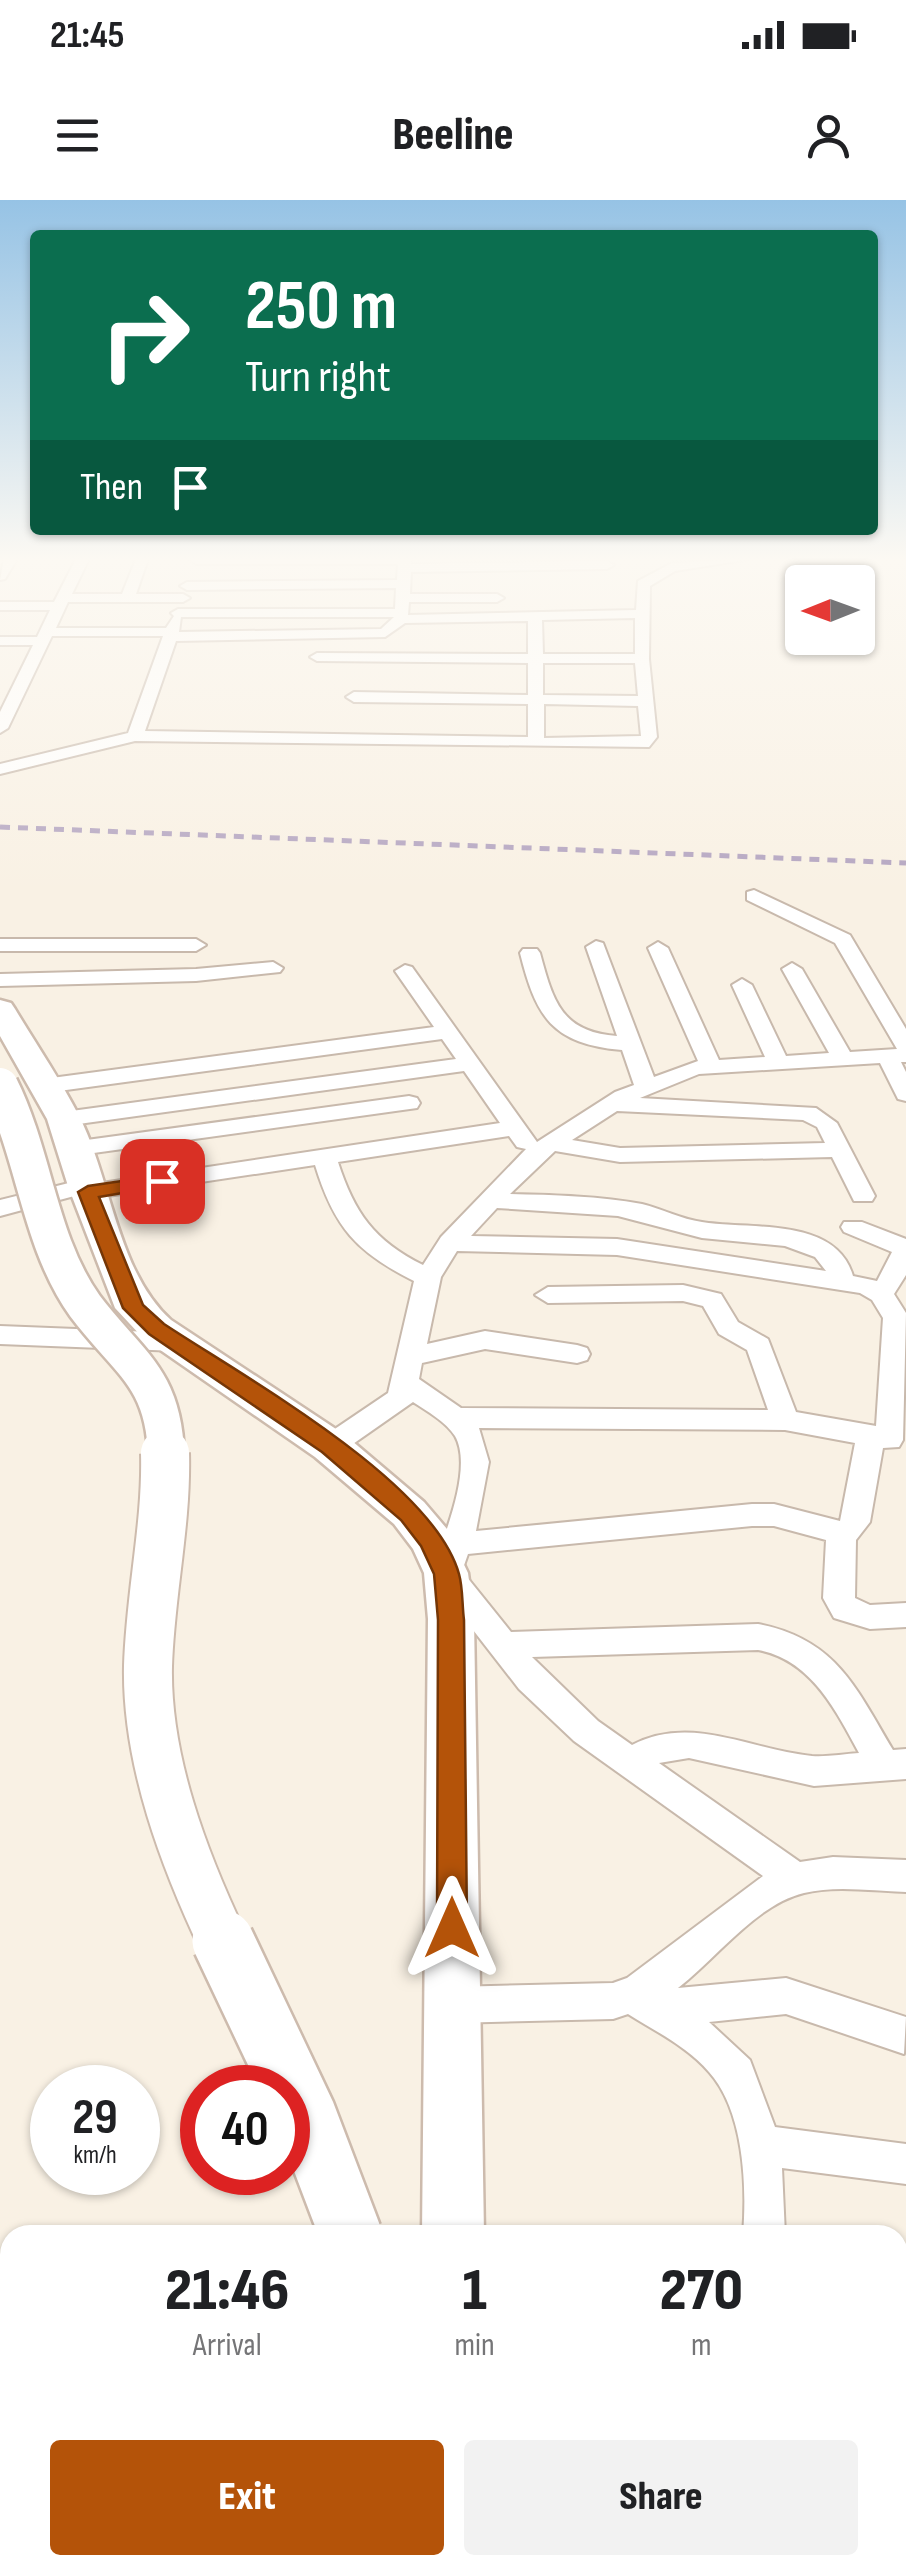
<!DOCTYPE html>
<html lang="en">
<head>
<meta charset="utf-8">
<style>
  body { margin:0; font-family:"Sofia Sans Condensed",sans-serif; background:#f2f2f2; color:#202124; height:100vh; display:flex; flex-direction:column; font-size:38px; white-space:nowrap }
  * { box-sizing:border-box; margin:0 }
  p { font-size:32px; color:#757577 }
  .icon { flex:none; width:55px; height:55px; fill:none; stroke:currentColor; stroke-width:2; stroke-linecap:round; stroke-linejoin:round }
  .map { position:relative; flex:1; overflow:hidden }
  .side { position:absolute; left:0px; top:2025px; width:908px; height:350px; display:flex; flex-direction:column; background:#fff; border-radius:30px 30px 0 0; box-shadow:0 2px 8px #0004 }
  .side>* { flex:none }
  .hud { position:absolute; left:30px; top:30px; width:848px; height:305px; border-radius:10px; box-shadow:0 2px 8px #0004; background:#0b6e4f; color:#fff; overflow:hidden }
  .needle { width:65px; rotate:269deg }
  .buttons { position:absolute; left:785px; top:365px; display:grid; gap:20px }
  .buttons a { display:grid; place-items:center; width:90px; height:90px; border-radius:10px; background:#fff; box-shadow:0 2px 8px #0004; font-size:50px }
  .speed { position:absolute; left:30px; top:1865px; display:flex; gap:20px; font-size:50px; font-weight:700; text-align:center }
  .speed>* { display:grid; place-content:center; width:130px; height:130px; border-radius:50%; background:#fff; box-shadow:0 2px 8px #0004; line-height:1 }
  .speed small { font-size:25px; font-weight:400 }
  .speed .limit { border:15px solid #d22; background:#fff; color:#111 }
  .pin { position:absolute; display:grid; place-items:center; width:85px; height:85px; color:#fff; margin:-42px; border-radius:20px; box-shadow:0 5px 15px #0006 }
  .me { position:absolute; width:110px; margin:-55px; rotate:0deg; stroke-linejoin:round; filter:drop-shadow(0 0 8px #0008) }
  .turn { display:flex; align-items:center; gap:35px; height:210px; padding:0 50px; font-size:45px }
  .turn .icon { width:130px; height:130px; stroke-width:2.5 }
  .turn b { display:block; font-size:70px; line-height:85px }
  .then { display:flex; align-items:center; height:95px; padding:0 50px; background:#0003; gap:20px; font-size:38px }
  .eta { display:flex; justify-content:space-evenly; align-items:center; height:170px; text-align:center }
  .eta b { font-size:60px; font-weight:800; line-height:70px }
  .cta { display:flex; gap:20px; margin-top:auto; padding:20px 50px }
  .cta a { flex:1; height:115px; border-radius:10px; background:#b45309; color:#fff; font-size:40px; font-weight:800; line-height:115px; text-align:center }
  .cta a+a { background:#f2f2f2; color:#202124 }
  .status { display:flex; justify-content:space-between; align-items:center; height:70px; padding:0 50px; background:#fff; direction:ltr }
  .status svg { height:28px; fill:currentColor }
  header { display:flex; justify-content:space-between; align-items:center; height:130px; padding:0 50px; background:#fff; font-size:45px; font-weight:800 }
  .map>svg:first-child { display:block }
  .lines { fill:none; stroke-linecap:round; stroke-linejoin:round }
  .street-casing { stroke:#c8b9ac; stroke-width:4 }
  .secondary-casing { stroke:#cdbbad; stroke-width:5 }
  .street { fill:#fff; fill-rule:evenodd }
  .secondary { fill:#fff; fill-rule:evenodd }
  .rail { stroke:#b3a4c0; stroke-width:5; stroke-dasharray:10 8; stroke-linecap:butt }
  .secondary-bridge-far2-casing { stroke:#cdbbad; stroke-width:41; stroke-linecap:butt }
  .secondary-bridge-far1-casing { stroke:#cdbbad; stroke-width:52; stroke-linecap:butt }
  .secondary-bridge-casing { stroke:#cdbbad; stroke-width:66; stroke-linecap:butt }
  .secondary-bridge-far2 { stroke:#fff; stroke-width:36 }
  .secondary-bridge-far1 { stroke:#fff; stroke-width:48 }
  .secondary-bridge { stroke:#fff; stroke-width:61 }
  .route { fill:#b45309; stroke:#753606; stroke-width:2.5 }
</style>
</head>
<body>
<div class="status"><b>21:45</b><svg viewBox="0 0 49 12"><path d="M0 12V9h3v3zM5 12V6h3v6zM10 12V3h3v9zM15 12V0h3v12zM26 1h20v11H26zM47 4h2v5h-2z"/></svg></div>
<header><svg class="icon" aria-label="menu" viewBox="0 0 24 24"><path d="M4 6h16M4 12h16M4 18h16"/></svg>Beeline<svg class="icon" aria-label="person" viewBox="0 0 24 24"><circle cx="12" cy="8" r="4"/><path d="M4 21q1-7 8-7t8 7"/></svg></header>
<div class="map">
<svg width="906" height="2375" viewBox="0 0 906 2375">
  <rect width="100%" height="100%" fill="#f9f1e4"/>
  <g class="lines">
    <defs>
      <g id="street">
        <polygon points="4,359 17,359 5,379 0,380"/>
        <path d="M76 359H89L72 394H122L136 359H148L136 394H183L190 398 183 402H68L56 428H166L174 416 171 413 178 409H395L396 388 187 390 180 386 187 382 397 380 398 364H196L190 359H411V364L607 361 614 365 607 369 411 372 410 394H497L504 398 497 402H409L408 415 636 410 638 381 672 363 750 359 675 371 650 386 649 459 657 537 649 547 135 541 0 574V564L128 533 163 436H52L8 528 0 533V512L33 445H0V437H37L50 410H0V402H54ZM181 417H394L381 429 179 432ZM635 418V454H543L542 420ZM528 421V454L317 453 310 457 317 461 528 463V495L354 492 346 497 354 502 528 504V537L145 531 176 441 385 437 405 423ZM543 463H635L638 496 543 495ZM544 504 638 506 641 536 544 538Z"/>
        <path d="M754 690 850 735 906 829V862H901L906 872V901L898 899 880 863 699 874 640 898 816 908 837 923 875 996 872 1001H854L832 957 620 962 555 951 510 994C554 995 599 996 642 1004 662 1009 681 1019 702 1022 749 1030 836 1016 853 1076L877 1081 892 1052 844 1032 841 1027 844 1022H862L906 1039V1075L894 1094 906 1113 903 1240 899 1247 883 1248 870 1322 856 1340 855 1398 870 1405 906 1403V1427L870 1429 834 1418 823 1398 826 1340 774 1326H752L468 1354 462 1371 511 1432 758 1424C836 1439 856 1488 893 1550L906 1549V1579L814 1586 689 1558 659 1563 800 1662 833 1657 906 1660V1692C873 1691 836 1685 804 1693 755 1705 716 1759 678 1788L786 1778 906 1817 904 1854 786 1814 709 1822 750 1860 775 1927 906 1944V1984L782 1968 785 2035H743C747 1985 744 1911 709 1872 688 1847 655 1831 628 1814L613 1819 452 1823 439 1818 433 1805 439 1792 452 1787 613 1783 627 1778 763 1676 574 1541 519 1489 435 1381 431 1373C442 1341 474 1269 455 1236 446 1222 427 1211 413 1202L340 1253 330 1256 320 1253 316 1246 320 1239 388 1193 414 1081C356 1052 334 1027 315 965L88 999 78 995 0 1016V1000L85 979 95 984 500 923 464 871 64 926 53 919 64 912 456 859 442 839 44 893 33 886 44 879 434 827 395 771 405 765 412 767 537 942 615 892 634 885 622 850C552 844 536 817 520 753L523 749H537L540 753C553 801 561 832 617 836L586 747 596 741 603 743 654 877 698 861 648 748 658 742 668 748 719 860 765 857 732 785 742 779 752 785 786 856 829 853 782 769 792 763 802 769 850 852 897 849 835 743 747 700V692ZM617 911 803 920 817 927 825 943 620 948 572 940ZM509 936 517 947 526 949 441 1037 423 1065C374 1041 354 1012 338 962ZM497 1008 618 1016 702 1038 785 1046 815 1057 826 1071 617 1039 471 1036ZM457 1051 617 1055 860 1093 872 1100 883 1118 876 1226 796 1212 768 1139 738 1122 721 1094 683 1085 548 1087 535 1095 548 1103 683 1101 703 1106 719 1134 747 1150 768 1210 461 1208 419 1179 422 1163 485 1149 577 1163 587 1160 590 1154 587 1148 577 1145 485 1131 427 1144 441 1077ZM479 1228 785 1230 855 1243 840 1321 774 1304H752L476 1331 489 1262ZM758 1450C811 1460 835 1509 859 1553 844 1554 827 1557 812 1556 750 1550 692 1514 632 1545L598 1521 532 1457Z"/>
        <polygon points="0,739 196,739 206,745 196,751 0,751"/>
        <polygon points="273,762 283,768 280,772 196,781 0,786 0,774 196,769"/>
        <polygon points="409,896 417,898 420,903 417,908 72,956 60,949 72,942"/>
        <polygon points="0,1126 177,1133 186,1136 190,1142 186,1148 177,1151 0,1144"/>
        <rect x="898" y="2049" width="8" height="42"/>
      </g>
      <g id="secondary">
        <path d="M0 800 11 803 15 809C36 844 60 879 79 916 111 978 117 1072 171 1120L345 1235 424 1302 447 1329 468 1373 474 1419 484 2035H422L428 1419 424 1373 413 1349 394 1324 315 1257 143 1138 115 1108 68 986 47 919 0 836Z"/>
        <polygon points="361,2365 552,2365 553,2375 362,2375"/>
        <polygon points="669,2365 741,2365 745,2375 673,2375"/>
      </g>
    </defs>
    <!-- street casing -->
    <use href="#street" class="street-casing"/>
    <!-- secondary casing -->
    <use href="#secondary" class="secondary-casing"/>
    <!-- street -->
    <use href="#street" class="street"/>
    <!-- secondary -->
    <use href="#secondary" class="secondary"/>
    <!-- rail -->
    <polyline class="rail" points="0,627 906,663"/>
    <defs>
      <path id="secondary-bridge-far2" d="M0 886C35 956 39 1042 85 1106 127 1162 164 1177 166 1255"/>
      <path id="secondary-bridge-far1" d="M165 1253C167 1324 150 1394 148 1466 146 1560 184 1660 224 1744"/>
      <polyline id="secondary-bridge" points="223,1741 305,1914 351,2035"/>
    </defs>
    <!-- secondary-bridge-far2 casing -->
    <use href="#secondary-bridge-far2" class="secondary-bridge-far2-casing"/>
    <!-- secondary-bridge-far1 casing -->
    <use href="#secondary-bridge-far1" class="secondary-bridge-far1-casing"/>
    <!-- secondary-bridge casing -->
    <use href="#secondary-bridge" class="secondary-bridge-casing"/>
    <!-- secondary-bridge-far2 -->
    <use href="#secondary-bridge-far2" class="secondary-bridge-far2"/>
    <!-- secondary-bridge-far1 -->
    <use href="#secondary-bridge-far1" class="secondary-bridge-far1"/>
    <!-- secondary-bridge -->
    <use href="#secondary-bridge" class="secondary-bridge"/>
  </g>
  <!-- sky -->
  <linearGradient id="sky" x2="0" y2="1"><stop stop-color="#96c3e5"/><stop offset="0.52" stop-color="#fcf9f3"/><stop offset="1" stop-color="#fcf9f3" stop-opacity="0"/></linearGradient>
  <rect width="906" height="691" fill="url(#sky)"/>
  <!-- route -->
  <path class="route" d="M162 975 172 981 169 985 99 997 143 1105 164 1124C244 1177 433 1281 459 1374 463 1388 462 1405 464 1420L467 1728 463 1738 452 1742 441 1738 437 1728 438 1420 434 1374 421 1346 401 1320 322 1252 149 1134 123 1108 78 992 88 986Z"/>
</svg>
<div class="buttons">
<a><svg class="needle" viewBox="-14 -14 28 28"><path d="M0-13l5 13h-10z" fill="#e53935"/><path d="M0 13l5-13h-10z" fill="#757577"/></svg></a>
</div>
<div class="speed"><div>29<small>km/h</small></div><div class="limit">40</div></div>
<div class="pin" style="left:162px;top:981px;background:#d93025"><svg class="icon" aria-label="arrive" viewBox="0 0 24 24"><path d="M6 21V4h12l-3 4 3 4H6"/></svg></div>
<svg class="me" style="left:452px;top:1728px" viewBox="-20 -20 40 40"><path d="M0-17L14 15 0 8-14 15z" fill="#b45309" stroke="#fff" stroke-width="4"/></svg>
<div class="hud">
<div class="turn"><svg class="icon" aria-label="right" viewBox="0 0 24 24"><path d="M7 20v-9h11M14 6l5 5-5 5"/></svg><div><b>250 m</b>Turn right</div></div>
<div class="then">Then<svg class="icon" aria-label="arrive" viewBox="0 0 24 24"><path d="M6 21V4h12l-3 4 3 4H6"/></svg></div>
</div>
<section class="side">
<div class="eta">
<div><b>21:46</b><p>Arrival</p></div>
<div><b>1</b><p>min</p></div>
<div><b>270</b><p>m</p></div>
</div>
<div class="cta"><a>Exit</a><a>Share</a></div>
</section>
</div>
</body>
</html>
